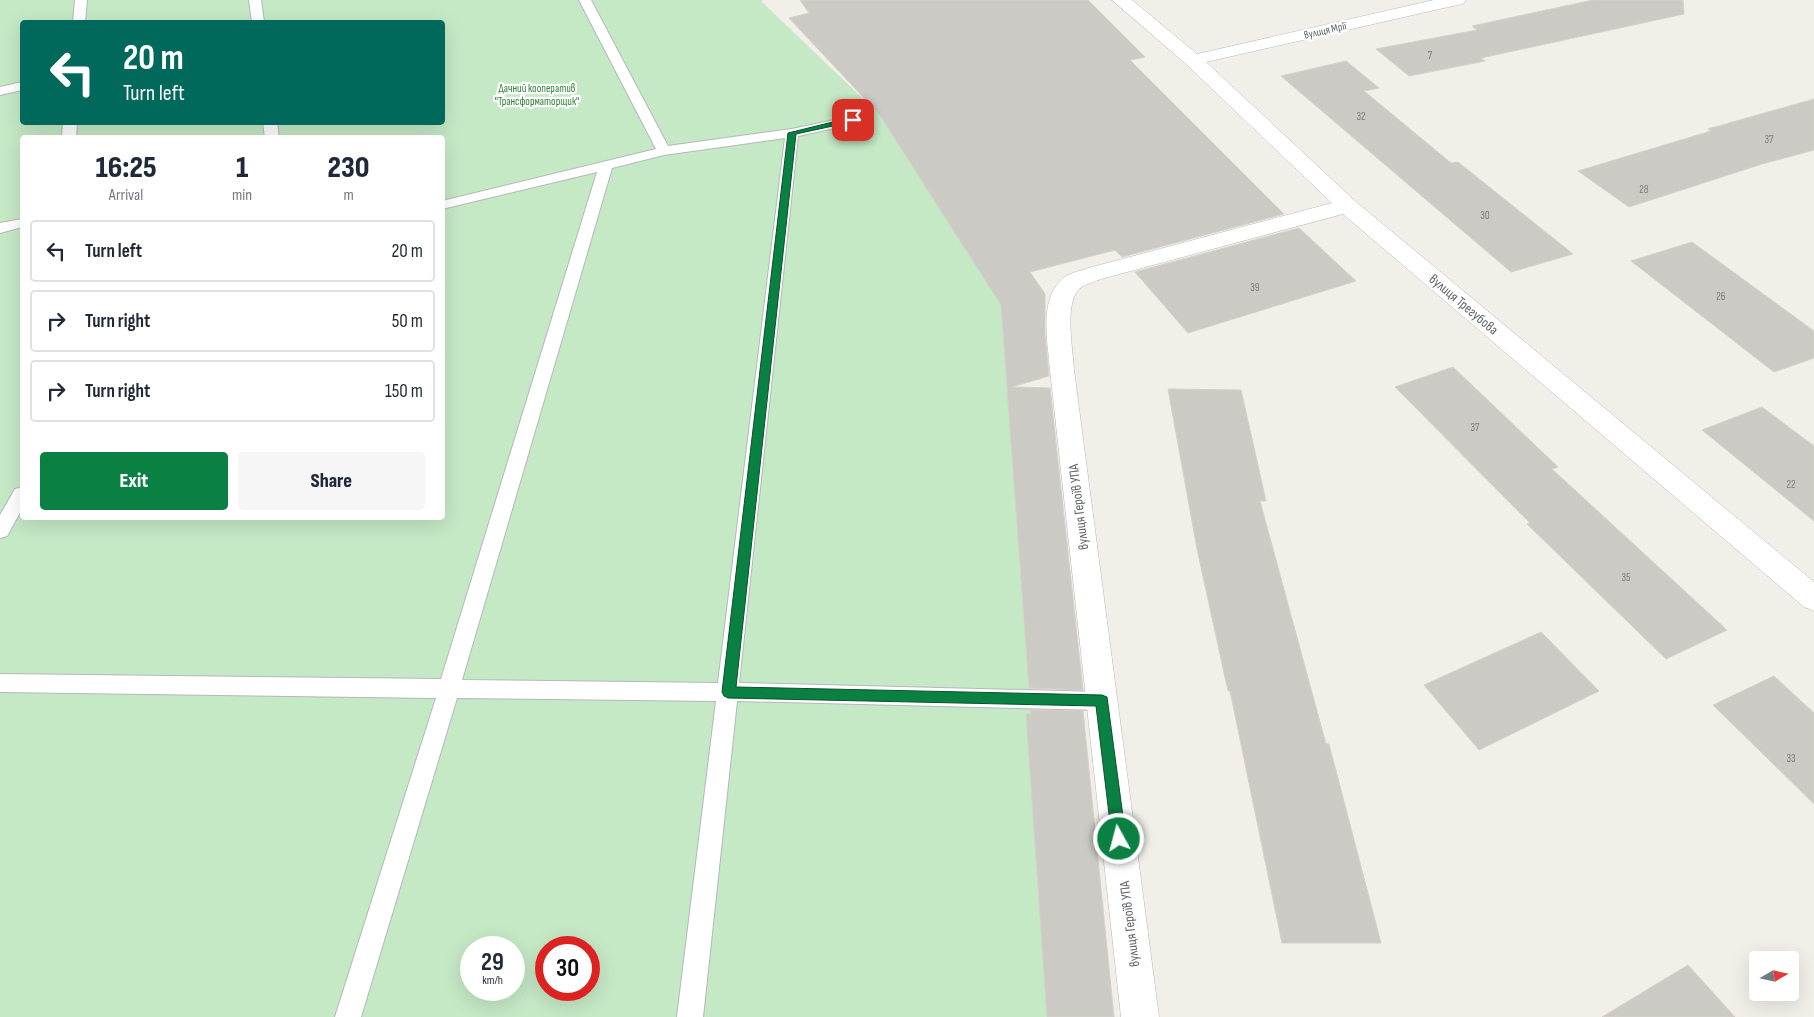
<!DOCTYPE html>
<html lang="en">
<head>
<meta charset="utf-8">
<style>
  body { margin:0; font-family:"Sofia Sans Condensed",sans-serif; background:#f6f6f7; color:#1f2937; height:100vh; display:flex; flex-direction:column; font-size:19px; white-space:nowrap }
  * { box-sizing:border-box; margin:0 }
  p { font-size:16px; color:#747a83 }
  .icon { flex:none; width:28px; height:28px; fill:none; stroke:currentColor; stroke-width:2; stroke-linecap:round; stroke-linejoin:round }
  .map { position:relative; flex:1; overflow:hidden }
  .sheet { position:absolute; left:20px; top:135px; width:425px; height:385px; display:flex; flex-direction:column; background:#fff; border-radius:5px; box-shadow:0 5px 20px #0002 }
  .sheet>* { flex:none }
  .top-card { position:absolute; left:20px; top:20px; width:425px; height:105px; border-radius:5px; box-shadow:0 5px 20px #0002; background:#00695c; color:#fff; overflow:hidden }
  .needle { width:32px; rotate:81deg }
  .buttons { position:absolute; left:1749px; top:951px; display:grid; gap:10px }
  .buttons a { display:grid; place-items:center; width:50px; height:50px; border-radius:5px; background:#fff; box-shadow:0 5px 20px #0002; font-size:25px }
  .speed { position:absolute; left:460px; top:936px; display:flex; gap:10px; font-size:25px; font-weight:700; text-align:center }
  .speed>* { display:grid; place-content:center; width:65px; height:65px; border-radius:50%; background:#fff; box-shadow:0 5px 20px #0002; line-height:1 }
  .speed small { font-size:12px; font-weight:400 }
  .speed .limit { border:8px solid #d22; background:#fff; color:#111 }
  .pin { position:absolute; display:grid; place-items:center; width:42px; height:42px; color:#fff; margin:-21px; border-radius:10px; box-shadow:0 2px 8px #0006 }
  .me { position:absolute; width:55px; margin:-28px; rotate:353deg; stroke-linejoin:round; filter:drop-shadow(0 0 4px #0008) }
  .turn { display:flex; align-items:center; gap:18px; height:105px; padding:0 20px; font-size:22px }
  .turn .icon { width:65px; height:65px; stroke-width:2.5 }
  .turn b { display:block; font-size:35px; line-height:42px }
  .eta { display:flex; justify-content:space-evenly; align-items:center; height:85px; text-align:center }
  .eta b { font-size:30px; font-weight:800; line-height:35px }
  .button { display:flex; gap:10px; margin-top:auto; padding:10px 20px }
  .button a { flex:1; height:58px; border-radius:5px; background:#0b8043; color:#fff; font-size:20px; font-weight:800; line-height:58px; text-align:center }
  .button a+a { background:#f6f6f7; color:#1f2937 }
  ul { padding:0; list-style:none }
  li { display:flex; align-items:center; gap:15px; height:62px; margin:0 10px 8px; padding:0 10px; border:2px solid #e0e1e3; border-radius:5px }
  li div { flex:1 }
  li b { display:block; font-size:19px }
  li em { font-style:normal }
  .map>svg:first-child { display:block }
  .green { fill:#c5e8c5; fill-rule:evenodd }
  .building { fill:#cccac5; stroke:#d6d1c6 }
  .lines { fill:none; stroke-linecap:round; stroke-linejoin:round }
  .lane-casing { stroke:#b5b8bc; stroke-width:2 }
  .street-casing { stroke:#b5b8bc; stroke-width:1 }
  .lane { fill:#fff; fill-rule:evenodd }
  .street { fill:#fff; fill-rule:evenodd }
  .route { fill:#0b8043; stroke:#07532c }
  .labels { text-anchor:middle; stroke-width:4.5; stroke-linejoin:round; paint-order:stroke }
  .far-street-label { font-size:11px; fill:#5f6368; stroke:#fff }
  .number-label { font-size:11px; fill:#7a7d7f }
  .far-park-label { font-size:11px; fill:#348238; stroke:#fff }
  .street-label { font-size:14px; fill:#5f6368; stroke:#fff }
</style>
</head>
<body>
<div class="map">
<svg width="1814" height="1017" viewBox="0 0 1814 1017">
  <rect width="100%" height="100%" fill="#f1efe8"/>
  <!-- green -->
  <path class="green" d="M0 0H763L761 1 879 114 1001 305 1057 1017H0ZM22 22H442V122H22ZM22 138H442V518H22ZM471 948H514V990H471ZM546 948H589V990H546Z"/>
  <!-- building -->
  <g class="building">
    <polygon points="800,0 1088,0 1145,57 1130,60 1284,214 1122,257 1115,250 1030,272 1045,294 1045,334 1049,376 1012,387 1050,388 1083,690 1029,688 1001,305 879,114 789,18 809,13"/>
    <polygon points="1593,0 1683,0 1684,14 1481,58 1485,61 1409,76 1376,49 1477,30 1472,26"/>
    <polygon points="1346,61 1379,88 1364,91 1451,163 1458,162 1573,254 1511,272 1281,76"/>
    <polygon points="1814,99 1814,150 1762,164 1629,207 1578,171 1711,131 1708,129"/>
    <polygon points="1299,228 1356,281 1188,333 1135,272"/>
    <polygon points="1692,242 1814,331 1814,358 1774,372 1631,261"/>
    <polygon points="1453,367 1558,467 1552,469 1727,630 1666,659 1527,524 1530,523 1395,387"/>
    <polygon points="1168,389 1241,390 1266,501 1260,501 1326,744 1329,744 1381,943 1282,943 1230,691 1228,691 1197,549"/>
    <polygon points="1762,407 1814,446 1814,521 1702,430"/>
    <polygon points="1541,632 1599,691 1479,750 1424,685"/>
    <polygon points="1774,676 1814,713 1814,804 1713,705"/>
    <polygon points="1031,710 1083,711 1114,1017 1047,1017 1026,714 1031,714"/>
    <polygon points="1688,965 1735,1017 1602,1017"/>
  </g>
  <g class="lines">
    <defs>
      <g id="lane">
        <polygon points="75,0 87,0 85,22 73,22"/>
        <polygon points="249,0 261,0 264,22 252,22"/>
        <path d="M579 0H591L668 146 792 129 853 116 860 120 858 123 798 136 739 683 1102 692 1110 694 1113 701 1110 708 1102 710 737 701 703 1017H677L716 701 457 698 361 1017H335L436 698 0 692V674L441 679 597 172 442 209V201L656 149ZM785 138 718 683 462 680 612 168 664 155Z"/>
        <polygon points="22,82 22,90 0,95 0,87"/>
        <polygon points="63,122 77,122 76,138 62,138"/>
        <polygon points="263,122 277,122 279,138 265,138"/>
        <polygon points="22,219 22,227 0,233 0,223"/>
        <polygon points="22,487 22,509 7,536 0,538 0,515 15,489"/>
      </g>
      <path id="street" d="M1112 0H1132L1197 54 1434 0H1466L1463 4 1457 5 1206 62 1355 201 1814 582V611L1804 607 1343 214 1101 279C1094 282 1085 284 1079 289 1064 304 1073 350 1074 370L1159 1017H1121L1050 370C1048 342 1038 300 1063 278 1069 273 1078 272 1085 269L1332 203 1186 64Z"/>
    </defs>
    <!-- lane casing -->
    <use href="#lane" class="lane-casing"/>
    <!-- street casing -->
    <use href="#street" class="street-casing"/>
    <!-- lane -->
    <use href="#lane" class="lane"/>
    <!-- street -->
    <use href="#street" class="street"/>
  </g>
  <!-- route -->
  <polygon class="route" points="853,117 856,118 856,121 796,134 736,687 1102,695 1107,697 1126,839 1124,844 1119,846 1114,844 1112,839 1096,706 728,698 724,696 722,692 788,133"/>
  <g class="labels">
    <!-- far-street labels -->
    <g class="far-street-label">
      <text transform="translate(1325 30) rotate(-13)" y="4">вулиця Мрії</text>
    </g>
    <!-- number labels -->
    <g class="number-label">
      <text x="1430" y="59">7</text>
      <text x="1361" y="120">32</text>
      <text x="1769" y="143">37</text>
      <text x="1644" y="193">28</text>
      <text x="1485" y="219">30</text>
      <text x="1255" y="291">39</text>
      <text x="1721" y="300">26</text>
      <text x="1475" y="431">37</text>
      <text x="1791" y="488">22</text>
      <text x="1626" y="581">35</text>
      <text x="1791" y="762">33</text>
    </g>
    <!-- far-park labels -->
    <g class="far-park-label">
      <text x="537" y="92">Дачний кооператив<tspan x="537" dy="13">"Трансформаторщик"</tspan></text>
    </g>
    <!-- street labels -->
    <g class="street-label">
      <text transform="translate(1464 304) rotate(40)" y="5">вулиця Трегубова</text>
      <text transform="translate(1078 507) rotate(-97)" y="5">вулиця Героїв УПА</text>
      <text transform="translate(1129 924) rotate(-97)" y="5">вулиця Героїв УПА</text>
    </g>
  </g>
</svg>
<div class="buttons">
<a><svg class="needle" viewBox="-14 -14 28 28"><path d="M0-13l5 13h-10z" fill="#e53935"/><path d="M0 13l5-13h-10z" fill="#747a83"/></svg></a>
</div>
<div class="speed"><div>29<small>km/h</small></div><div class="limit">30</div></div>
<div class="pin" style="left:853px;top:120px;background:#d93025"><svg class="icon" aria-label="arrive" viewBox="0 0 24 24"><path d="M6 21V4h12l-3 4 3 4H6"/></svg></div>
<svg class="me" style="left:1119px;top:839px" viewBox="-20 -20 40 40"><circle r="17" fill="#0b8043" stroke="#fff" stroke-width="3"/><path d="M0-11L8 9 0 5-8 9z" fill="#fff"/></svg>
<div class="top-card">
<div class="turn"><svg class="icon" aria-label="left" viewBox="0 0 24 24"><path d="M17 20v-9H6M10 6l-5 5 5 5"/></svg><div><b>20 m</b>Turn left</div></div>
</div>
<section class="sheet">
<div class="eta">
<div><b>16:25</b><p>Arrival</p></div>
<div><b>1</b><p>min</p></div>
<div><b>230</b><p>m</p></div>
</div>
<ul>
<li><svg class="icon" aria-label="left" viewBox="0 0 24 24"><path d="M17 20v-9H6M10 6l-5 5 5 5"/></svg><div><b>Turn left</b></div><em>20 m</em></li>
<li><svg class="icon" aria-label="right" viewBox="0 0 24 24"><path d="M7 20v-9h11M14 6l5 5-5 5"/></svg><div><b>Turn right</b></div><em>50 m</em></li>
<li><svg class="icon" aria-label="right" viewBox="0 0 24 24"><path d="M7 20v-9h11M14 6l5 5-5 5"/></svg><div><b>Turn right</b></div><em>150 m</em></li>
</ul>
<div class="button"><a>Exit</a><a>Share</a></div>
</section>
</div>
</body>
</html>
